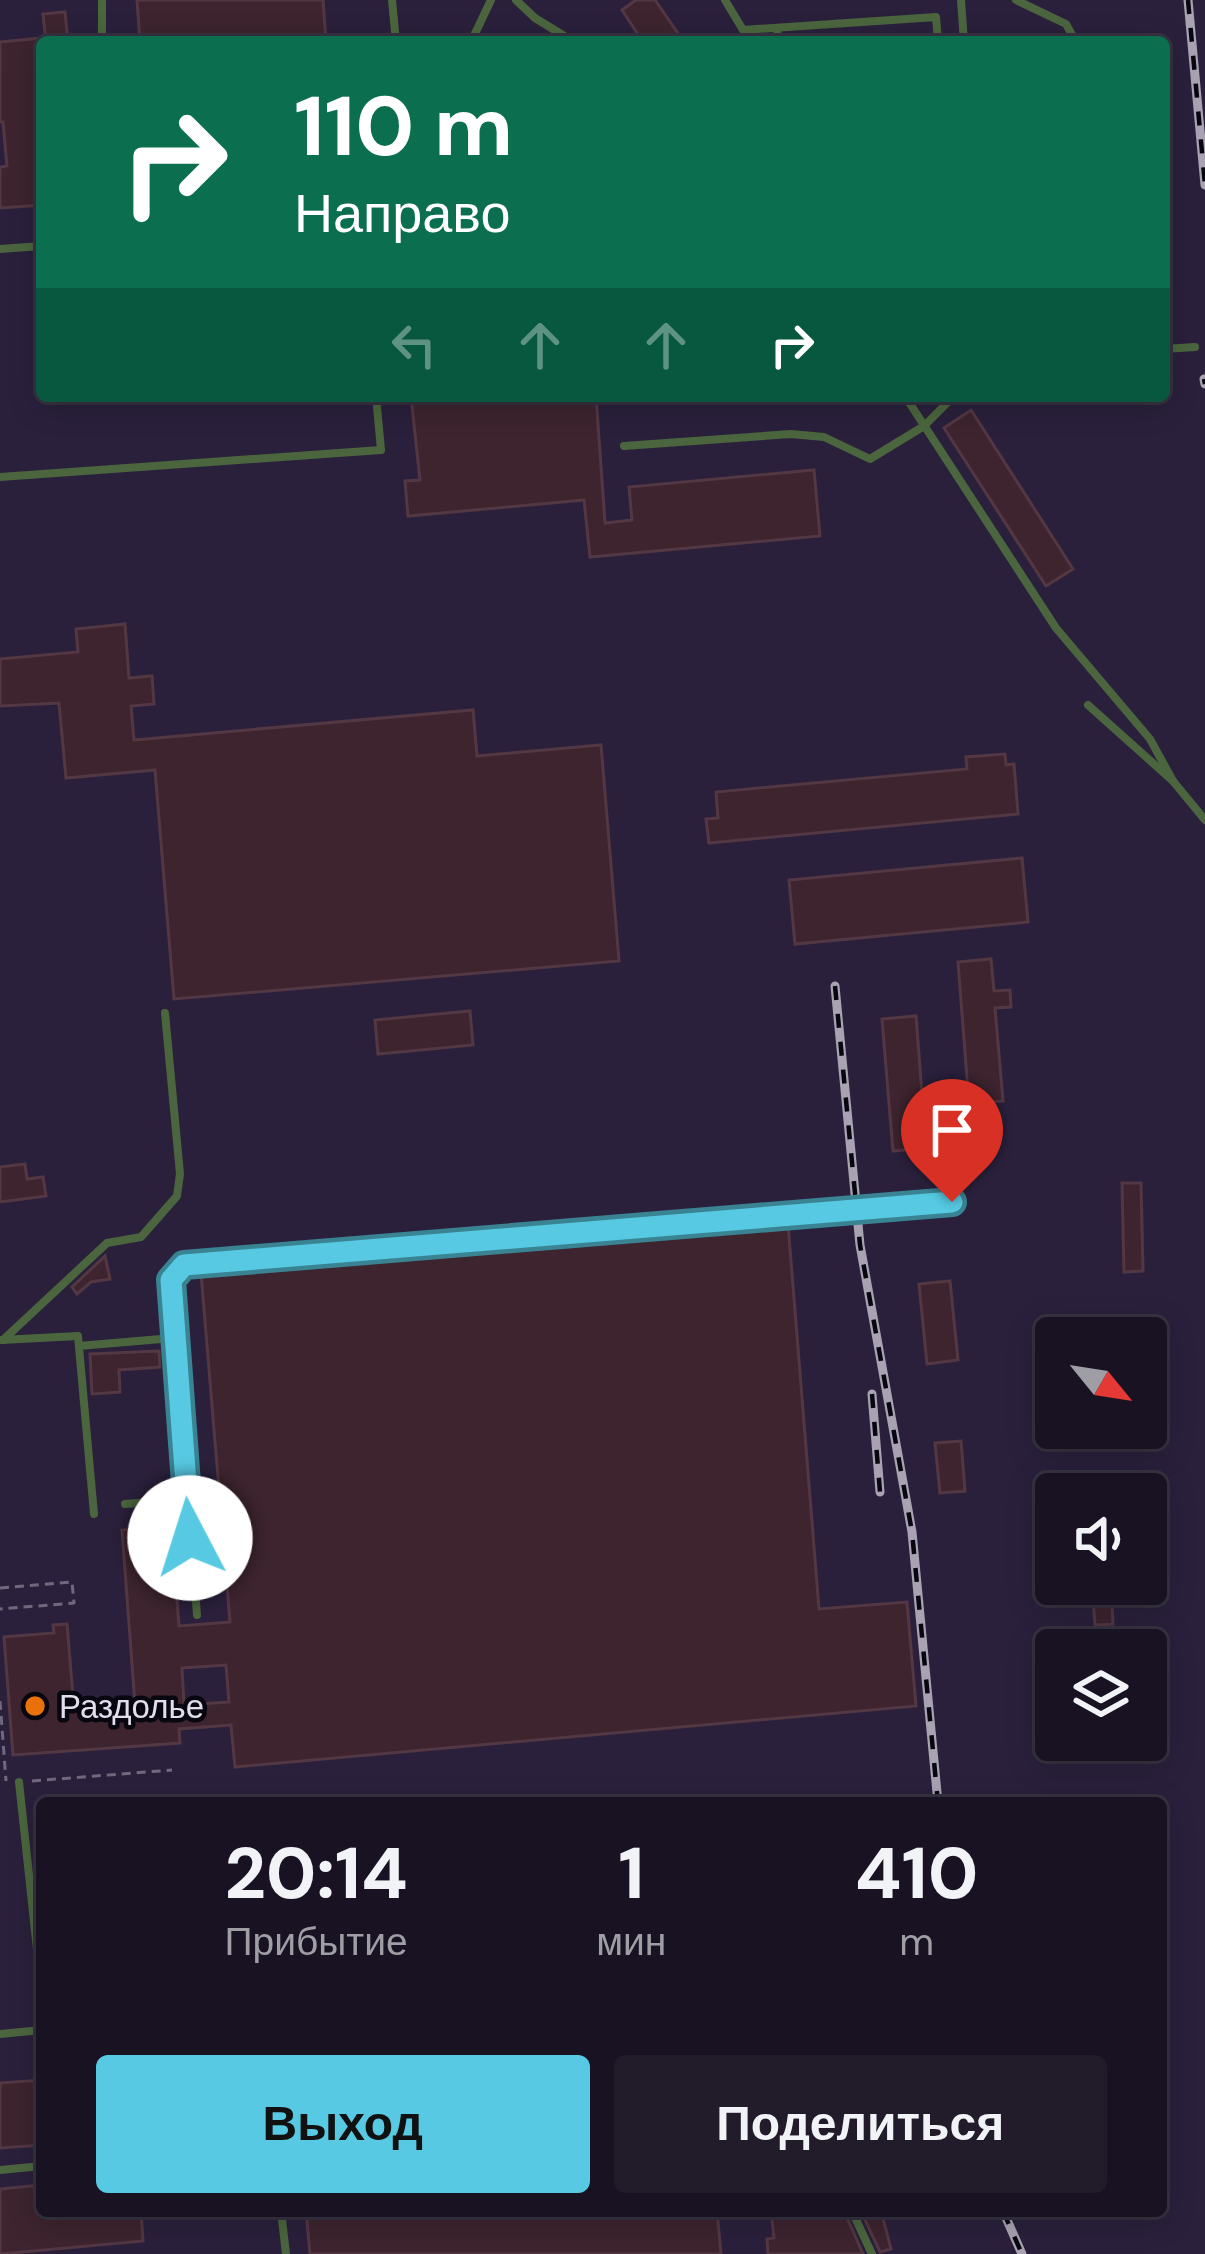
<!DOCTYPE html>
<html lang="ru">
<head>
<meta charset="utf-8">
<style>
  body { margin:0; font-family:"DM Sans",sans-serif; background:#211b2a; color:#f1f3f6; height:100vh; display:flex; flex-direction:column; font-size:45px; white-space:nowrap }
  * { box-sizing:border-box; margin:0 }
  p { font-size:39px; color:#9f9ea5 }
  .icon { flex:none; width:66px; height:66px; fill:none; stroke:currentColor; stroke-width:2; stroke-linecap:round; stroke-linejoin:round }
  .map { position:relative; flex:1; overflow:hidden }
  .side { position:absolute; left:36px; top:1797px; width:1131px; height:420px; display:flex; flex-direction:column; background:#181222; border-radius:12px; box-shadow:0 6px 30px #0003,0 0 0 3px #363240 }
  .side>* { flex:none }
  .guide { position:absolute; left:36px; top:36px; width:1134px; height:366px; border-radius:12px; box-shadow:0 6px 30px #0003,0 0 0 3px #363240; background:#0b6e4f; color:#fff; overflow:hidden }
  .needle { width:78px; rotate:120deg }
  .fabs { position:absolute; left:1035px; top:1317px; display:grid; gap:24px }
  .fabs a { display:grid; place-items:center; width:132px; height:132px; border-radius:12px; background:#181222; box-shadow:0 6px 30px #0003,0 0 0 3px #363240; font-size:60px }
  .pin { position:absolute; display:grid; place-items:center; width:102px; height:102px; color:#fff; margin:-123px -51px; border-radius:50% 50% 50% 0; rotate:-45deg; box-shadow:0 0 12px #0007 }
  .pin .icon { rotate:45deg }
  .me { position:absolute; width:132px; margin:-66px; rotate:355deg; stroke-linejoin:round; filter:drop-shadow(0 0 9px #0008) }
  .turn { display:flex; align-items:center; gap:42px; height:252px; padding:0 60px; font-size:54px }
  .turn .icon { width:156px; height:156px; stroke-width:2.5 }
  .turn b { display:block; font-size:84px; line-height:102px }
  .lanes { display:flex; align-items:center; height:114px; padding:0 60px; background:#0003; justify-content:center; gap:60px; direction:ltr }
  .lanes .off { opacity:.35 }
  .eta { display:flex; justify-content:space-evenly; align-items:center; height:204px; text-align:center }
  .eta b { font-size:72px; font-weight:700; line-height:84px }
  .primary-button { display:flex; gap:24px; margin-top:auto; padding:24px 60px }
  .primary-button a { flex:1; height:138px; border-radius:12px; background:#57c9e2; color:#111; font-size:48px; font-weight:700; line-height:138px; text-align:center }
  .primary-button a+a { background:#211b2a; color:#f1f3f6 }
  .map>svg:first-child { display:block }
  .built { fill:#2a203c; fill-rule:evenodd }
  .building { fill:#3d242f; stroke:#533743; stroke-width:3; fill-rule:evenodd }
  .lines { fill:none; stroke-linecap:round; stroke-linejoin:round }
  .path { stroke:#70697d; stroke-width:3; stroke-dasharray:9 6; stroke-linecap:butt }
  .lane { stroke:#4b663e; stroke-width:8 }
  .rail-casing { stroke:#a8a2b3; stroke-width:9 }
  .rail { stroke:#08060f; stroke-width:4.5; stroke-dasharray:14; stroke-linecap:butt }
  .route-casing { stroke:#398393; stroke-width:30 }
  .route { stroke:#57c9e2; stroke-width:21 }
  .food-dot { fill:#e8710a; stroke:#08060f; stroke-width:4.5 }
  .labels { text-anchor:middle; stroke-width:9; stroke-linejoin:round; paint-order:stroke }
  .poi-label { font-size:33px; fill:#e3deee; stroke:#08060f; text-anchor:start }
</style>
</head>
<body>
<div class="map">
<svg width="1205" height="2254" viewBox="0 0 1205 2254">
  <rect width="100%" height="100%" fill="#20182e"/>
  <!-- built -->
  <path class="built" d="M0 0H1205V2254H0ZM42 42H1164V396H42ZM1056 1338H1146V1428H1056ZM1056 1494H1146V1584H1056ZM1056 1650H1146V1740H1056ZM42 1803H1161V2211H42Z"/>
  <!-- building -->
  <g class="building">
    <polygon points="137,0 323,0 326,42 140,42"/>
    <polygon points="636,0 655,0 684,42 643,42 622,10"/>
    <polygon points="65,12 68,42 46,42 43,14"/>
    <polygon points="42,38 42,119 36,119 42,205 0,208 0,167 7,166 3,122 0,122 0,42"/>
    <polygon points="411,396 596,396 605,523 632,520 629,487 814,470 820,536 590,557 584,500 408,516 405,481 420,480"/>
    <polygon points="971,410 1073,569 1046,586 944,428"/>
    <polygon points="125,624 129,678 152,676 154,704 131,706 134,740 473,710 477,756 601,745 619,961 174,999 155,770 66,778 59,703 0,706 0,659 78,652 76,629"/>
    <polygon points="1005,754 1006,765 1014,764 1018,814 709,843 706,819 718,818 716,792 967,769 966,757"/>
    <polygon points="1022,858 1028,922 795,944 789,880"/>
    <polygon points="991,959 994,991 1010,990 1011,1007 995,1008 1003,1101 969,1104 958,962"/>
    <polygon points="470,1011 473,1045 378,1054 375,1020"/>
    <polygon points="916,1016 926,1148 893,1151 882,1019"/>
    <polygon points="25,1164 27,1179 43,1177 46,1196 0,1202 0,1167"/>
    <polygon points="1122,1183 1141,1183 1143,1271 1124,1272"/>
    <path d="M788 1224 819 1609 907 1602 916 1706 235 1767 231 1725 179 1729 180 1743 13 1755 4 1637 54 1633 53 1625 67 1624 74 1709 135 1704 122 1530 171 1526 179 1626 230 1622 201 1273ZM226 1665 229 1702 184 1705 182 1668Z"/>
    <polygon points="105,1256 110,1279 91,1282 77,1294 72,1287"/>
    <polygon points="950,1281 958,1360 927,1364 919,1284"/>
    <polygon points="159,1351 160,1367 119,1370 120,1392 92,1394 90,1354"/>
    <polygon points="961,1441 965,1491 940,1493 935,1443"/>
    <polygon points="1092,1584 1111,1584 1113,1624 1095,1625"/>
    <polygon points="42,2080 42,2145 0,2148 0,2083"/>
    <polygon points="42,2185 42,2213 141,2211 143,2241 0,2254 0,2189"/>
    <polygon points="306,2211 717,2211 721,2254 310,2254"/>
    <polygon points="771,2211 844,2211 863,2254 768,2254 767,2239 774,2238"/>
    <polygon points="861,2211 881,2211 891,2249 880,2252"/>
  </g>
  <g class="lines">
    <!-- path -->
    <g class="path">
      <polyline points="38,137 42,137"/>
      <polyline points="0,1588 72,1582 74,1603 0,1609"/>
      <polyline points="0,1701 6,1781"/>
      <polyline points="32,1781 172,1770"/>
    </g>
    <!-- lane -->
    <g class="lane">
      <polyline points="102,0 102,42"/>
      <polyline points="392,0 396,42"/>
      <polyline points="516,0 535,18 574,42"/>
      <polyline points="725,0 743,30 936,17 938,42"/>
      <polyline points="961,0 964,42"/>
      <polyline points="1016,0 1066,24 1076,42"/>
      <polyline points="777,28 778,42"/>
      <polyline points="471,42 491,0"/>
      <polyline points="0,249 42,246"/>
      <polyline points="1164,349 1195,347"/>
      <polyline points="905,396 1056,628 1150,739 1173,781"/>
      <polyline points="624,446 791,434 824,437 870,459 924,426 954,396"/>
      <polyline points="0,477 381,450 376,396"/>
      <polyline points="1088,705 1173,781 1205,820"/>
      <polyline points="1,1340 78,1336 94,1514"/>
      <polyline points="3,1340 107,1243 141,1237 177,1196 180,1174 165,1013"/>
      <polyline points="79,1346 173,1338"/>
      <polyline points="125,1504 187,1499"/>
      <polyline points="197,1615 171,1280 184,1265 952,1202"/>
      <polyline points="19,1782 42,1996"/>
      <polyline points="0,2034 42,2030"/>
      <polyline points="0,2170 42,2166"/>
      <polyline points="281,2211 286,2254"/>
      <polyline points="852,2211 872,2254"/>
    </g>
    <defs>
      <g id="rail">
        <polyline points="1188,0 1205,185"/>
        <polyline points="1204,379 1205,384"/>
        <polyline points="835,986 860,1245 912,1532 938,1803"/>
        <polyline points="872,1394 880,1492"/>
        <polyline points="1003,2211 1022,2254"/>
      </g>
    </defs>
    <!-- rail casing -->
    <use href="#rail" class="rail-casing"/>
    <!-- rail -->
    <use href="#rail" class="rail"/>
  </g>
  <g class="lines">
    <defs>
      <polyline id="route" points="190,1538 171,1280 184,1265 952,1202"/>
    </defs>
    <!-- route casing -->
    <use href="#route" class="route-casing"/>
    <!-- route -->
    <use href="#route" class="route"/>
  </g>
  <!-- markers -->
  <circle class="food-dot" cx="35" cy="1706" r="12"/>
  <g class="labels">
    <!-- poi labels -->
    <g class="poi-label">
      <text x="59" y="1718">Раздолье</text>
    </g>
  </g>
</svg>
<div class="fabs">
<a><svg class="needle" viewBox="-14 -14 28 28"><path d="M0-13l5 13h-10z" fill="#e53935"/><path d="M0 13l5-13h-10z" fill="#9f9ea5"/></svg></a>
<a><svg class="icon" aria-label="sound" viewBox="0 0 24 24"><path d="M4 9h4l5-4v14l-5-4H4zM17 9q2 3 0 6"/></svg></a>
<a><svg class="icon" aria-label="layers" viewBox="0 0 24 24"><path d="M12 4l9 5-9 5-9-5zM3 14l9 5 9-5"/></svg></a>
</div>
<div class="pin" style="left:952px;top:1202px;background:#d93025"><svg class="icon" aria-label="arrive" viewBox="0 0 24 24"><path d="M6 21V4h12l-3 4 3 4H6"/></svg></div>
<svg class="me" style="left:190px;top:1538px" viewBox="-20 -20 40 40"><circle r="19" fill="#fff"/><path d="M0-13L10 11 0 6-10 11z" fill="#57c9e2"/></svg>
<div class="guide">
<div class="turn"><svg class="icon" aria-label="right" viewBox="0 0 24 24"><path d="M7 20v-9h11M14 6l5 5-5 5"/></svg><div><b>110 m</b>Направо</div></div>
<div class="lanes"><svg class="icon off" aria-label="left" viewBox="0 0 24 24"><path d="M17 20v-9H6M10 6l-5 5 5 5"/></svg><svg class="icon off" aria-label="ahead" viewBox="0 0 24 24"><path d="M12 20V5M6 11l6-6 6 6"/></svg><svg class="icon off" aria-label="ahead" viewBox="0 0 24 24"><path d="M12 20V5M6 11l6-6 6 6"/></svg><svg class="icon" aria-label="right" viewBox="0 0 24 24"><path d="M7 20v-9h11M14 6l5 5-5 5"/></svg></div>
</div>
<section class="side">
<div class="eta">
<div><b>20:14</b><p>Прибытие</p></div>
<div><b>1</b><p>мин</p></div>
<div><b>410</b><p>m</p></div>
</div>
<div class="primary-button"><a>Выход</a><a>Поделиться</a></div>
</section>
</div>
</body>
</html>
